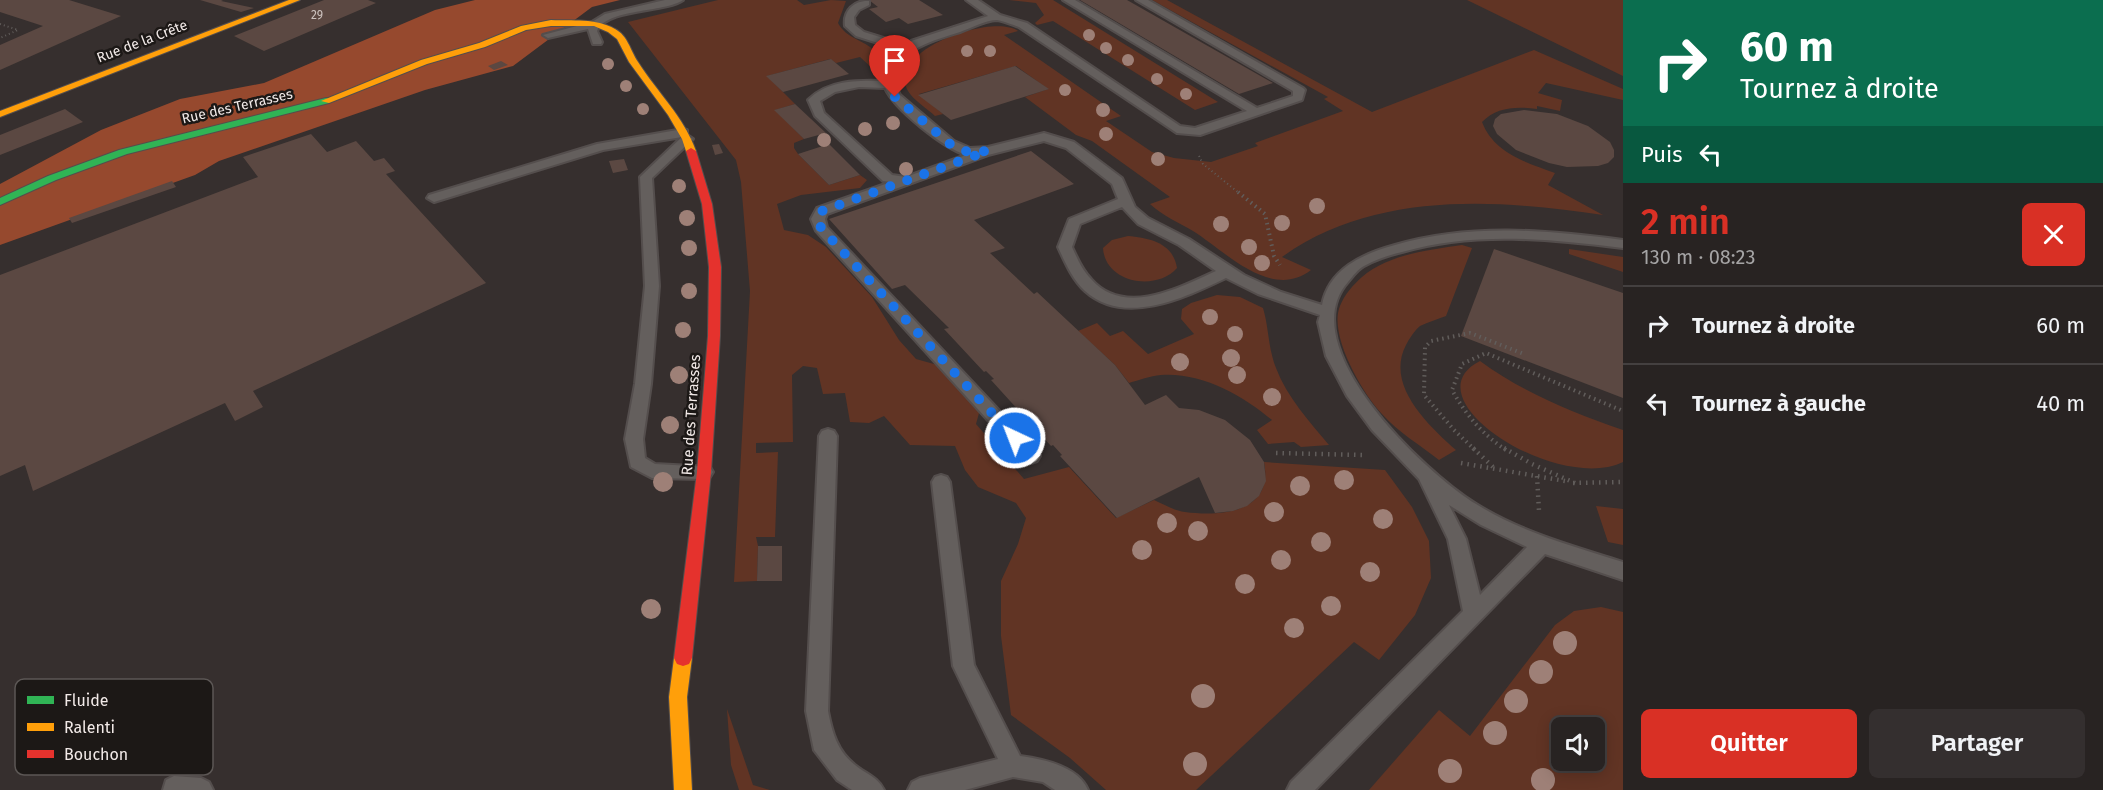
<!DOCTYPE html>
<html lang="fr">
<head>
<meta charset="utf-8">
<style>
  body { margin:0; font-family:"Fira Sans",sans-serif; background:#342f2f; color:#f1f3f6; height:100vh; display:flex; flex-direction:column; font-size:22px; white-space:nowrap }
  * { box-sizing:border-box; margin:0 }
  p { font-size:20px; color:#a5a4a5 }
  .icon { flex:none; width:33px; height:33px; fill:none; stroke:currentColor; stroke-width:2; stroke-linecap:round; stroke-linejoin:round }
  .map { position:relative; flex:1; overflow:hidden }
  .details { display:flex; flex-direction:column; background:#282322; width:480px }
  .details>* { flex:none }
  .banner { background:#0b6e4f; color:#fff; overflow:hidden }
  .controls { position:absolute; left:1551px; top:717px; display:grid; gap:12px }
  .controls a { display:grid; place-items:center; width:54px; height:54px; border-radius:9px; background:#282322; box-shadow:0 3px 15px #0003,0 0 0 2px #444040; font-size:30px }
  .pin { position:absolute; display:grid; place-items:center; width:51px; height:51px; color:#fff; margin:-62px -26px; border-radius:50% 50% 50% 0; rotate:-45deg; box-shadow:0 0 6px #0007 }
  .pin .icon { rotate:45deg }
  .me { position:absolute; width:66px; margin:-33px; rotate:317deg; stroke-linejoin:round; filter:drop-shadow(0 0 4px #0008) }
  .turn { display:flex; align-items:center; gap:21px; height:126px; padding:0 18px; font-size:27px }
  .turn .icon { width:78px; height:78px; stroke-width:2.5 }
  .turn b { display:block; font-size:42px; line-height:51px }
  .then { display:flex; align-items:center; height:57px; padding:0 18px; background:#0003; gap:12px; font-size:22px }
  .round { display:grid; place-items:center; flex:none; width:63px; height:63px; border-radius:9px; background:#342f2f }
  .headline { display:flex; align-items:center; justify-content:space-between; height:102px; padding:0 18px }
  h1 { font-size:36px; font-weight:600; line-height:45px; color:#d93025 }
  .button { display:flex; gap:12px; margin-top:auto; padding:12px 18px }
  .button a { flex:1; height:69px; border-radius:9px; background:#d93025; color:#fff; font-size:24px; font-weight:600; line-height:69px; text-align:center }
  .button a+a { background:#342f2f; color:#f1f3f6 }
  ul { padding:0; list-style:none }
  li { display:flex; align-items:center; gap:18px; height:78px; padding:0 18px; border-top:2px solid #444040 }
  li div { flex:1 }
  li b { display:block; font-size:22px }
  li em { font-style:normal }
  main { display:flex; flex:1; min-height:0 }
  .map>svg:first-child { display:block }
  .green { fill:#613424; fill-rule:evenodd }
  .forest { fill:#96492e }
  .building { fill:#5b4842 }
  .lines { fill:none; stroke-linecap:round; stroke-linejoin:round }
  .lane-casing { stroke:#544e4d; stroke-width:4 }
  .fast-casing { stroke:#544e4d; stroke-width:2 }
  .slow-casing { stroke:#544e4d; stroke-width:2 }
  .jam-casing { stroke:#544e4d; stroke-width:2 }
  .path-far2 { stroke:#615d5b; stroke-width:2; stroke-dasharray:1 3; stroke-linecap:butt }
  .path-far1 { stroke:#615d5b; stroke-width:4; stroke-dasharray:1.5 4; stroke-linecap:butt }
  .path { stroke:#615d5b; stroke-width:4.5; stroke-dasharray:1.5 5; stroke-linecap:butt }
  .lane { fill:#645f5d; fill-rule:evenodd }
  .fast { fill:#30b455; fill-rule:evenodd }
  .slow { fill:#ff9f0a; fill-rule:evenodd }
  .jam { fill:#e5322d; fill-rule:evenodd }
  .tree { fill:#9e8077 }
  .route { stroke:#1a73e8; stroke-width:10; stroke-dasharray:0 18 }
  .labels { text-anchor:middle; stroke-width:5; stroke-linejoin:round; paint-order:stroke }
  .number-label { font-size:12px; fill:#ccc2be }
  .far-street-label { font-size:14px; fill:#f2eae8; stroke:#1c1816 }
  .street-label { font-size:15px; fill:#f2eae8; stroke:#1c1816 }
  .key { fill:#1c1816; stroke:#5c5755; stroke-width:1.5 }
  .key-label { font-size:16px; fill:#f2eae8 }
</style>
</head>
<body>
<main>
<div class="map">
<svg width="1623" height="790" viewBox="0 0 1623 790">
  <rect width="100%" height="100%" fill="#362f2e"/>
  <!-- green -->
  <g class="green">
    <path d="M718 0H797L804 5 831 0 846 1 838 23C846 39 866 40 878 54L876 65 872 68 860 57 836 63 830 59 767 76 795 104 775 110 804 139 794 143V148L798 154 829 185 860 175 867 180 860 188 801 195 777 204 784 230 808 235 826 247 872 297 899 340 916 359 966 373 984 395 976 424 1024 479 1069 467 1116 518 1154 500C1163 504 1175 511 1185 512 1222 517 1274 512 1264 462L1385 470 1412 507 1429 541 1431 578 1415 615 1379 660 1354 642 1196 790H1106L1070 758 1011 715 1001 636V581L1018 544 1026 518 1016 503 978 487 965 470 955 446 910 445 884 416 869 423 850 422 845 393 823 394 817 368 803 366 792 375 793 442 756 443V453L778 452 775 537H756L758 546 757 581 734 582 750 291 741 182 736 160 628 22Z"/>
    <polygon points="1009,0 1053,0 1218,102 1195,110 1053,21 1037,25 1035,23 1044,15 1036,3"/>
    <path d="M1152 0H1167L1372 112 1534 50 1623 89V100L1546 83 1538 93 1562 100 1560 111 1537 106V109C1517 106 1496 107 1482 122 1494 153 1525 162 1555 173L1548 185 1603 215C1496 199 1374 191 1282 257L1311 270C1271 301 1225 251 1193 231 1178 222 1163 216 1150 204L1170 197 1092 141 1076 135 1025 97 1048 89 1016 66 919 94 943 114 935 116C928 109 913 100 908 91 885 50 993 13 1018 31L1004 35 1121 116 1106 121 1152 152 1174 158 1211 162 1258 146 1255 143 1343 111 1324 99 1328 97Z"/>
    <polygon points="1467,0 1623,0 1623,76"/>
    <path d="M1128 236C1150 238 1173 243 1177 268 1156 292 1105 283 1103 248L1112 240Z"/>
    <path d="M1462 245 1472 248 1446 316C1438 319 1428 322 1420 326 1415 330 1409 339 1406 345 1385 385 1428 425 1456 450L1439 460C1420 445 1398 432 1382 414 1362 393 1328 334 1340 306 1344 295 1354 284 1362 277 1389 254 1429 250 1462 245Z"/>
    <polygon points="1569,249 1623,257 1623,272 1569,254"/>
    <path d="M1217 295 1240 297 1263 308C1269 328 1268 348 1276 368 1287 397 1309 421 1329 445L1301 447 1294 442 1268 444 1257 430 1272 420C1242 395 1201 372 1161 375 1150 376 1139 380 1129 383L1115 365 1078 331 1097 323 1110 336 1123 331 1148 354 1194 334 1181 319 1182 309 1191 303Z"/>
    <path d="M1480 361C1524 393 1571 412 1623 430V462C1557 494 1407 398 1480 361Z"/>
    <polygon points="1596,506 1623,509 1623,545 1608,542"/>
    <path d="M1601 607 1623 612V790H1369L1439 710 1470 736 1555 625 1574 611ZM1562 728H1594V760H1562Z"/>
    <polygon points="727,709 753,785 770,790 739,790 731,765"/>
  </g>
  <!-- forest -->
  <polygon class="forest" points="475,0 620,0 592,7 513,66 425,90 219,161 195,175 0,245 0,184 101,130 180,99 264,83 435,10"/>
  <!-- building -->
  <g class="building">
    <polygon points="0,0 69,0 121,16 0,70 0,45 43,26 0,12"/>
    <polygon points="200,0 223,0 221,1 254,8 241,12"/>
    <polygon points="324,0 368,0 376,3 264,51 234,36"/>
    <polygon points="869,0 919,0 943,15 908,24 899,18 886,22 869,9 878,7"/>
    <polygon points="1080,0 1127,0 1273,83 1239,94"/>
    <polygon points="831,59 849,74 783,92 766,76"/>
    <polygon points="501,61 508,65 494,70 488,66"/>
    <polygon points="1015,66 1049,89 951,120 918,95"/>
    <polygon points="795,104 826,133 804,139 774,110"/>
    <polygon points="65,109 83,122 0,155 0,135"/>
    <polygon points="1524,110 1557,114 1588,126 1610,142 1614,150 1614,157 1608,163 1598,166 1567,167 1549,163 1516,150 1497,134 1493,126 1495,119 1501,114"/>
    <polygon points="311,134 327,152 356,141 374,161 384,158 395,171 386,174 486,283 253,391 263,407 235,421 225,403 33,491 25,465 0,476 0,275 258,177 243,157"/>
    <polygon points="719,144 723,153 715,155 712,145"/>
    <polygon points="829,144 860,175 829,185 798,154"/>
    <polygon points="1031,151 1074,184 974,220 1005,248 990,253 1034,294 1037,292 1115,365 1145,405 1166,395 1179,408 1199,410 1225,420 1250,440 1264,462 1266,481 1259,496 1247,506 1233,511 1215,513 1199,477 1117,518 1060,456 1062,455 1053,445 1051,446 991,380 994,379 986,371 984,372 944,329 949,328 905,285 892,289 829,219"/>
    <polygon points="624,159 628,170 613,173 609,161"/>
    <polygon points="172,181 176,187 72,223 69,218"/>
    <polygon points="1494,249 1623,293 1623,398 1461,336"/>
    <polygon points="758,546 782,546 782,581 757,581"/>
  </g>
  <g class="lines">
    <defs>
      <g id="lane">
        <path d="M665 0H683C664 13 607 8 597 31L602 42 601 44H593L588 29 548 38 543 35 592 22 605 14Z"/>
        <path d="M966 0H978L1000 15 1027 23 1180 126 1195 128 1247 111 1063 0H1075L1257 108 1293 96V91L1136 0H1148L1303 88 1305 90 1302 100 1200 135 1177 133 1019 27C1013 25 1004 21 997 20 986 20 971 28 960 32 932 41 879 54 900 95L954 141 970 148 988 147 1044 133 1074 142 1122 178 1135 207 1148 218 1189 239 1244 275 1281 292 1322 305C1329 269 1362 254 1395 245 1470 223 1546 230 1623 240V248C1550 239 1475 231 1402 252 1390 255 1376 259 1364 266 1358 269 1353 276 1348 282 1291 346 1424 472 1476 504 1521 532 1572 546 1623 562V580L1545 554 1315 790H1287L1291 782 1463 611 1448 539 1419 479 1372 430 1347 396 1326 356 1318 322 1320 315 1258 294 1226 278C1186 297 1125 327 1085 291 1072 279 1065 262 1058 247L1069 219 1118 199 1112 184 1066 148 1044 141 988 155 827 214 825 219 827 227 1037 451 1040 456 1037 461 1031 463 1025 461 816 231 811 219 817 208 891 182 883 181 815 116 808 100C827 80 858 80 884 81 885 69 890 58 900 50L856 36 845 26C843 11 854 0 869 1V5L859 10 854 17 855 25 864 32 906 45 911 41 988 16ZM859 87 885 88C895 110 944 148 966 155L906 177 892 175 824 113 820 101 835 92ZM1122 207 1138 224 1179 245 1216 271C1179 288 1124 317 1091 279 1082 270 1077 258 1072 247L1080 224ZM1449 505 1481 525 1527 547 1480 595 1466 539Z"/>
        <polygon points="683,129 687,130 687,135 693,139 652,178 659,286 651,384 643,439 645,458 655,464 710,467 713,472 710,477 704,479 652,478 631,467 625,439 635,384 645,286 640,177 682,137 603,150 434,202 427,198 429,195 597,144"/>
        <path d="M828 429 834 431 837 436 828 711C832 732 837 751 855 765 866 774 878 777 884 790H852L837 780 814 750 806 711 819 436 822 431Z"/>
        <path d="M941 475 947 477 950 482 974 665 1020 756C1043 759 1078 766 1088 790H1055L1043 782 1013 777 965 790H908L912 782 920 778 998 759 953 666 932 482 935 477Z"/>
        <polygon points="174,776 201,778 209,782 213,790 163,790 166,780"/>
      </g>
      <polygon id="fast" points="326,98 329,99 329,103 127,154 56,180 0,205 0,198 48,176 119,150"/>
      <g id="slow">
        <polygon points="289,0 300,0 0,117 0,111"/>
        <path d="M551 20C572 21 596 18 615 29 628 36 630 50 638 62 657 92 684 117 696 151L695 153 691 154 686 151 682 139 668 115 629 62 617 39 608 32 594 26H551L526 30 485 47 427 64 329 103 321 101 421 60 479 43 521 26Z"/>
        <polygon points="683,650 689,652 692,658 687,697 692,790 674,790 669,697 674,658 677,652"/>
      </g>
      <polygon id="jam" points="691,148 696,151 712,204 721,267 720,336 711,472 692,658 689,664 683,666 677,664 674,658 697,472 708,336 709,267 702,204 686,151"/>
    </defs>
    <!-- lane casing -->
    <use href="#lane" class="lane-casing"/>
    <!-- fast casing -->
    <use href="#fast" class="fast-casing"/>
    <!-- slow casing -->
    <use href="#slow" class="slow-casing"/>
    <!-- jam casing -->
    <use href="#jam" class="jam-casing"/>
    <!-- path-far2 -->
    <g class="path-far2">
      <polyline points="0,24 18,30 0,38"/>
      <polyline points="1199,156 1203,164 1239,193"/>
    </g>
    <!-- path-far1 -->
    <g class="path-far1">
      <polyline points="1238,192 1265,214 1274,256 1280,265"/>
      <polyline points="1475,450 1454,430 1424,395 1425,347 1431,341 1470,333 1524,354"/>
      <path d="M1506 450C1482 434 1466 415 1452 390L1462 364 1486 353 1623 411"/>
    </g>
    <!-- path -->
    <g class="path">
      <polyline points="1473,448 1493,467"/>
      <polyline points="1504,448 1532,464 1575,483"/>
      <polyline points="1276,453 1363,455"/>
      <polyline points="1461,463 1565,481"/>
      <polyline points="1537,476 1539,511"/>
      <polyline points="1573,483 1623,482"/>
    </g>
    <!-- lane -->
    <use href="#lane" class="lane"/>
    <!-- fast -->
    <use href="#fast" class="fast"/>
    <!-- slow -->
    <use href="#slow" class="slow"/>
    <!-- jam -->
    <use href="#jam" class="jam"/>
  </g>
  <!-- trees -->
  <g class="tree">
    <circle cx="1089" cy="35" r="6"/>
    <circle cx="1106" cy="48" r="6"/>
    <circle cx="967" cy="51" r="6"/>
    <circle cx="990" cy="51" r="6"/>
    <circle cx="1128" cy="60" r="6"/>
    <circle cx="608" cy="64" r="6"/>
    <circle cx="1157" cy="79" r="6"/>
    <circle cx="626" cy="86" r="6"/>
    <circle cx="1065" cy="90" r="6"/>
    <circle cx="1186" cy="94" r="6"/>
    <circle cx="643" cy="109" r="6"/>
    <circle cx="1103" cy="110" r="7"/>
    <circle cx="893" cy="123" r="7"/>
    <circle cx="865" cy="129" r="7"/>
    <circle cx="1106" cy="134" r="7"/>
    <circle cx="824" cy="140" r="7"/>
    <circle cx="1158" cy="159" r="7"/>
    <circle cx="906" cy="169" r="7"/>
    <circle cx="679" cy="186" r="7"/>
    <circle cx="1317" cy="206" r="8"/>
    <circle cx="687" cy="218" r="8"/>
    <circle cx="1282" cy="223" r="8"/>
    <circle cx="1221" cy="224" r="8"/>
    <circle cx="1249" cy="247" r="8"/>
    <circle cx="689" cy="248" r="8"/>
    <circle cx="1262" cy="263" r="8"/>
    <circle cx="689" cy="291" r="8"/>
    <circle cx="1210" cy="317" r="8"/>
    <circle cx="683" cy="330" r="8"/>
    <circle cx="1235" cy="334" r="8"/>
    <circle cx="1231" cy="358" r="9"/>
    <circle cx="1180" cy="362" r="9"/>
    <circle cx="679" cy="375" r="9"/>
    <circle cx="1237" cy="375" r="9"/>
    <circle cx="1272" cy="397" r="9"/>
    <circle cx="670" cy="425" r="9"/>
    <circle cx="1344" cy="480" r="10"/>
    <circle cx="663" cy="482" r="10"/>
    <circle cx="1300" cy="486" r="10"/>
    <circle cx="1274" cy="512" r="10"/>
    <circle cx="1383" cy="519" r="10"/>
    <circle cx="1167" cy="523" r="10"/>
    <circle cx="1198" cy="531" r="10"/>
    <circle cx="1321" cy="542" r="10"/>
    <circle cx="1142" cy="550" r="10"/>
    <circle cx="1281" cy="560" r="10"/>
    <circle cx="1370" cy="572" r="10"/>
    <circle cx="1245" cy="584" r="10"/>
    <circle cx="1331" cy="606" r="10"/>
    <circle cx="651" cy="609" r="10"/>
    <circle cx="1294" cy="628" r="10"/>
    <circle cx="1565" cy="643" r="12"/>
    <circle cx="1541" cy="672" r="12"/>
    <circle cx="1203" cy="696" r="12"/>
    <circle cx="1516" cy="701" r="12"/>
    <circle cx="1495" cy="733" r="12"/>
    <circle cx="1195" cy="764" r="12"/>
    <circle cx="1450" cy="771" r="12"/>
    <circle cx="1543" cy="780" r="12"/>
  </g>
  <g class="lines">
    <!-- route -->
    <polyline class="route" points="895,97 950,144 968,152 988,151 822,211 818,219 821,228 1015,438"/>
  </g>
  <g class="labels">
    <!-- number labels -->
    <g class="number-label">
      <text x="317" y="19">29</text>
    </g>
    <!-- far-street labels -->
    <g class="far-street-label">
      <text transform="translate(142 41) rotate(-21)" y="5">Rue de la Crête</text>
      <text transform="translate(237 106) rotate(-13)" y="5">Rue des Terrasses</text>
    </g>
    <!-- street labels -->
    <g class="street-label">
      <text transform="translate(691 415) rotate(-86)" y="5">Rue des Terrasses</text>
    </g>
  </g>
  <!-- legend -->
  <rect x="15" y="679" width="198" height="96" rx="9" class="key"/>
  <rect x="27" y="696" width="27" height="8" fill="#30b455"/>
  <rect x="27" y="723" width="27" height="8" fill="#ff9f0a"/>
  <rect x="27" y="750" width="27" height="8" fill="#e5322d"/>
  <g class="key-label">
    <text x="64" y="706">Fluide</text>
    <text x="64" y="733">Ralenti</text>
    <text x="64" y="760">Bouchon</text>
  </g>
</svg>
<div class="controls">
<a><svg class="icon" aria-label="sound" viewBox="0 0 24 24"><path d="M4 9h4l5-4v14l-5-4H4zM17 9q2 3 0 6"/></svg></a>
</div>
<div class="pin" style="left:895px;top:97px;background:#d93025"><svg class="icon" aria-label="arrive" viewBox="0 0 24 24"><path d="M6 21V4h12l-3 4 3 4H6"/></svg></div>
<svg class="me" style="left:1015px;top:438px" viewBox="-20 -20 40 40"><circle r="17" fill="#1a73e8" stroke="#fff" stroke-width="3"/><path d="M0-11L8 9 0 5-8 9z" fill="#fff"/></svg>
</div>
<section class="details">
<div class="banner">
<div class="turn"><svg class="icon" aria-label="right" viewBox="0 0 24 24"><path d="M7 20v-9h11M14 6l5 5-5 5"/></svg><div><b>60 m</b>Tournez à droite</div></div>
<div class="then">Puis<svg class="icon" aria-label="left" viewBox="0 0 24 24"><path d="M17 20v-9H6M10 6l-5 5 5 5"/></svg></div>
</div>
<div class="headline"><div><h1>2 min</h1><p>130 m · 08:23</p></div><a class="round" style="background:#d93025;color:#fff"><svg class="icon" aria-label="close" viewBox="0 0 24 24"><path d="M6 6l12 12M18 6L6 18"/></svg></a></div>
<ul>
<li><svg class="icon" aria-label="right" viewBox="0 0 24 24"><path d="M7 20v-9h11M14 6l5 5-5 5"/></svg><div><b>Tournez à droite</b></div><em>60 m</em></li>
<li><svg class="icon" aria-label="left" viewBox="0 0 24 24"><path d="M17 20v-9H6M10 6l-5 5 5 5"/></svg><div><b>Tournez à gauche</b></div><em>40 m</em></li>
</ul>
<div class="button"><a>Quitter</a><a>Partager</a></div>
</section>
</main>
</body>
</html>
